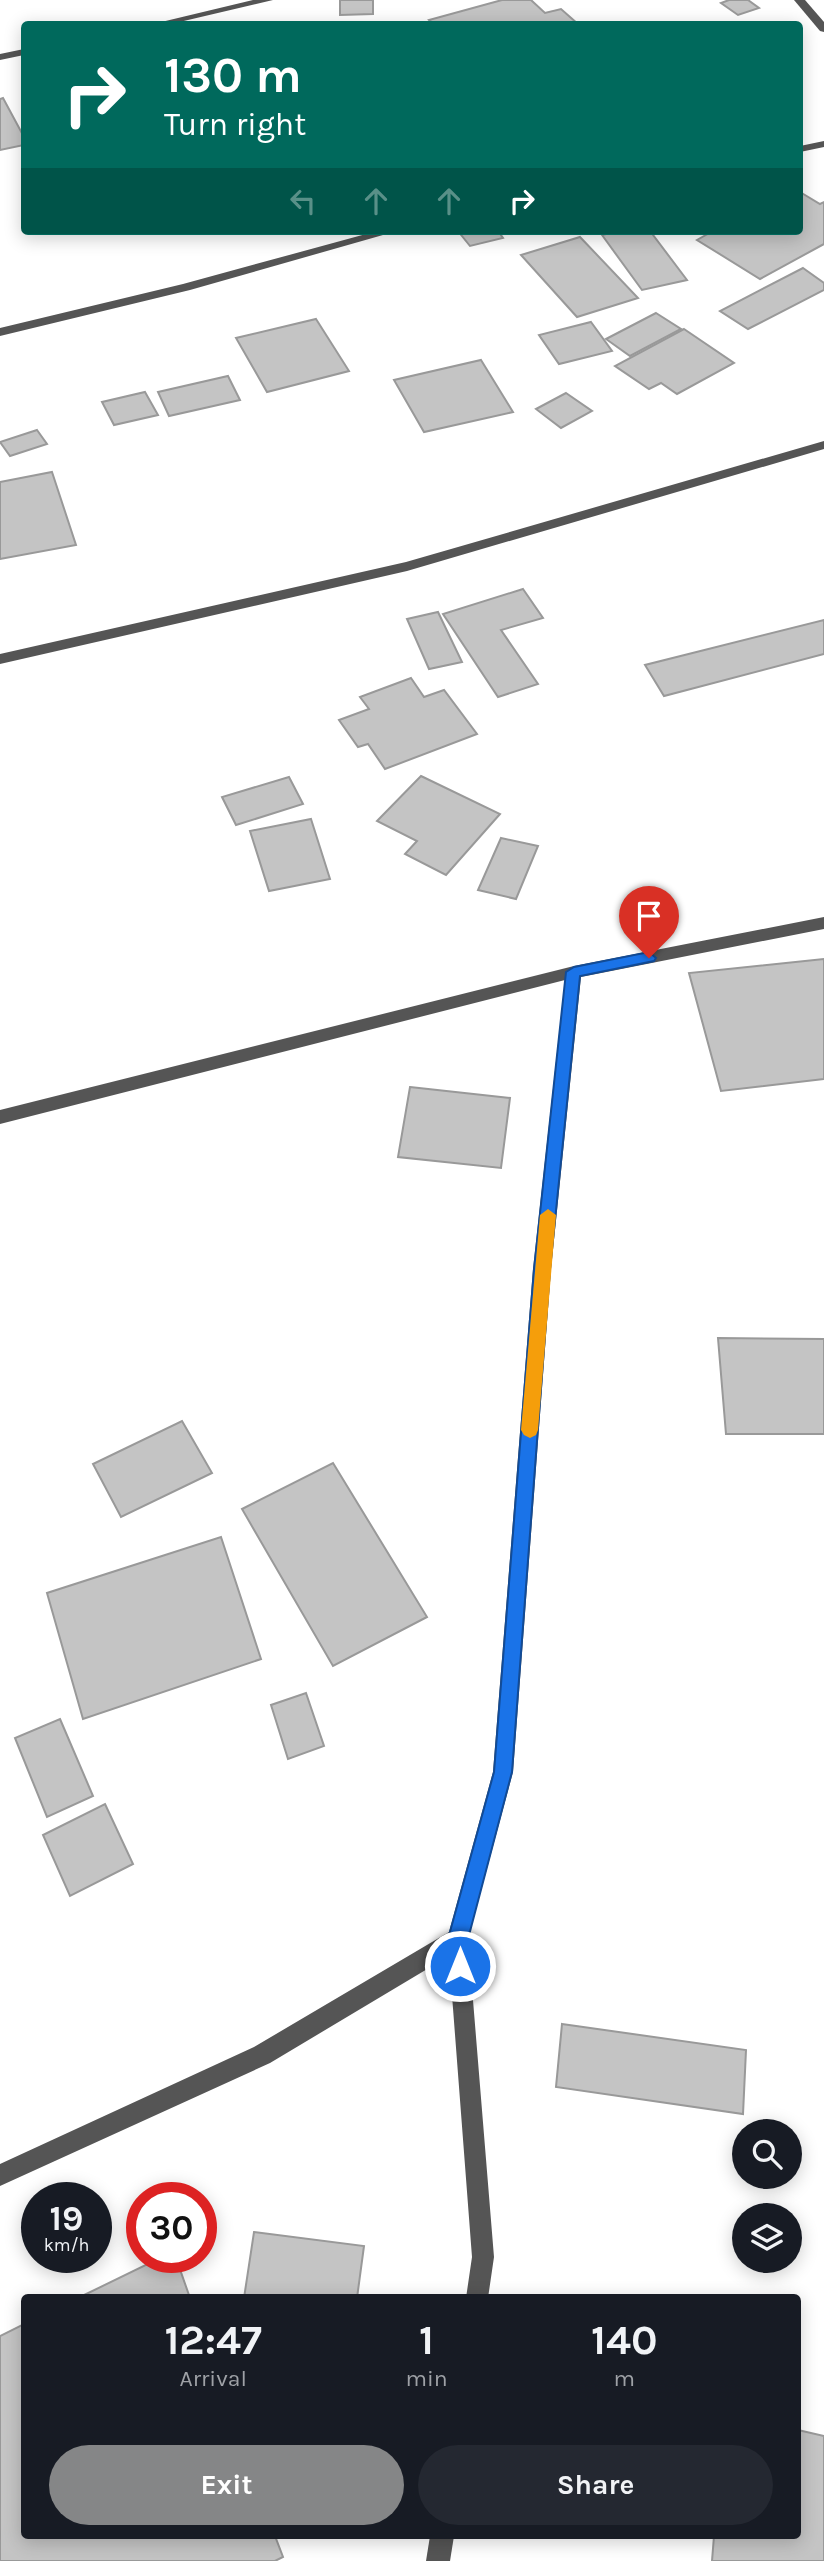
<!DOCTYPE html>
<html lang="en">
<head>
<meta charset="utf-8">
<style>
  body { margin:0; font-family:Karla,sans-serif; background:#242831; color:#f1f3f6; height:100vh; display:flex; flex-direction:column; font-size:26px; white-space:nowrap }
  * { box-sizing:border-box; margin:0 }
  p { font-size:23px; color:#9ea1a6 }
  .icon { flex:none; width:38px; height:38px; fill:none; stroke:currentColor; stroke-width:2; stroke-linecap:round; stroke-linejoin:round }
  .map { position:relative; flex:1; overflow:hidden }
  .details { position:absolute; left:21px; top:2294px; width:780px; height:245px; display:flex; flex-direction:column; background:#171b24; border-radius:7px; box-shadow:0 4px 18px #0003 }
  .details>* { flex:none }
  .top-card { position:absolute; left:21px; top:21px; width:782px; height:214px; border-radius:7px; box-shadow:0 4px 18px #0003; background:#00695c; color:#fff; overflow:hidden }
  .fabs { position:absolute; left:732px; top:2119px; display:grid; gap:14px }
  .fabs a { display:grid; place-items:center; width:70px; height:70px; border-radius:50%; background:#171b24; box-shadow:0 4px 18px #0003; font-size:35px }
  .speed { position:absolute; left:21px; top:2182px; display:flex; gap:14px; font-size:35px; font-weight:700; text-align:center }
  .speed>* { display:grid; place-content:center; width:91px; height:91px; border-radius:50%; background:#171b24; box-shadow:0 4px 18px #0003; line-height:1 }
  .speed small { font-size:18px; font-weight:400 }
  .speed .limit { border:10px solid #d22; background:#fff; color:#111 }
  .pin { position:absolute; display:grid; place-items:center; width:60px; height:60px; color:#fff; margin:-72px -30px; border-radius:50% 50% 50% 0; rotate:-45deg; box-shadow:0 0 7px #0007 }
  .pin .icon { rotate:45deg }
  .me { position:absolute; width:77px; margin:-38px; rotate:0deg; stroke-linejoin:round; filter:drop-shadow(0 0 5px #0008) }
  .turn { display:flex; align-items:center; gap:24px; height:147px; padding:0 28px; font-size:32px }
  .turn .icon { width:91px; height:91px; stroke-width:2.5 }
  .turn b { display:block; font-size:49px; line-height:60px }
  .lanes { display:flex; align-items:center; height:66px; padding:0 28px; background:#0003; justify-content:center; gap:35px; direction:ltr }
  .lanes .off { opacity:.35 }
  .eta { display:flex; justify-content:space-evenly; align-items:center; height:119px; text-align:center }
  .eta b { font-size:42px; font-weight:700; line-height:49px }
  .cta { display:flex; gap:14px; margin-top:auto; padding:14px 28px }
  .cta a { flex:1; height:80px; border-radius:42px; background:#858687; color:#fff; font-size:28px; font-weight:700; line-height:80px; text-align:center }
  .cta a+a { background:#242831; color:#f1f3f6 }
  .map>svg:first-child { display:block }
  .building { fill:#c4c4c4; stroke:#999; stroke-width:2 }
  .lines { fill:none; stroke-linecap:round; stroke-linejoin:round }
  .minor { fill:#555; fill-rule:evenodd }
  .route { fill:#1a73e8; stroke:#114b97; stroke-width:2 }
  .slow { fill:#f59e0b }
</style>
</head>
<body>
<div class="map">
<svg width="824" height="2561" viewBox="0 0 824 2561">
  <rect width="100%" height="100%" fill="#fff"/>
  <!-- building -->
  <g class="building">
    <polygon points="340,0 373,0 373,14 340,15"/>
    <polygon points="502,0 531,0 545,13 561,9 578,24 433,24 429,20"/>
    <polygon points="729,0 748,0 759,8 738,15 721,3"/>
    <polygon points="3,98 24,137 24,145 0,150 0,99"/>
    <polygon points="800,192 820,204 824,202 824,244 760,279 697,240 713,231 800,231"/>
    <polygon points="458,231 498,231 503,238 470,246"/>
    <polygon points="619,231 650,231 687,280 642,290 602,235"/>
    <polygon points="580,237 638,298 577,317 521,255"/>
    <polygon points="803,268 824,283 824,290 748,329 720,311"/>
    <polygon points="656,313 681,329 630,356 606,339"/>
    <polygon points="316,319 349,371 267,392 236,338"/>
    <polygon points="591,322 612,351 559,364 539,335"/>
    <polygon points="684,329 734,363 677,394 661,383 649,389 615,366"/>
    <polygon points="481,360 513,412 424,432 394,380"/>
    <polygon points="228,376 240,400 169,416 158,392"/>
    <polygon points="145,392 158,415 114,425 102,402"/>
    <polygon points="566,393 592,411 561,428 536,409"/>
    <polygon points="37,430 47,444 10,456 0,442"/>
    <polygon points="52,472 76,545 0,559 0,482"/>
    <polygon points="523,589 543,618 501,630 538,684 498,697 443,614"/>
    <polygon points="438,612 462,662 429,669 407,619"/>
    <polygon points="824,620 824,654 664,696 645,665"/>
    <polygon points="411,678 424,697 444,690 477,734 385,769 368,744 358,747 339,720 369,709 360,697"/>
    <polygon points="421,776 500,814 446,875 405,854 417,841 377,821"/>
    <polygon points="289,777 303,804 236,825 222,797"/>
    <polygon points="311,819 330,879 269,891 250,831"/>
    <polygon points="501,838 538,846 516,899 478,890"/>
    <polygon points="824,959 824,1079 721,1091 689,973"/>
    <polygon points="410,1087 510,1098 501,1168 398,1157"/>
    <polygon points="718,1338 824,1339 824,1434 726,1434"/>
    <polygon points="182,1421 212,1473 121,1517 93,1464"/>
    <polygon points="333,1463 427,1617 333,1666 242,1509"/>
    <polygon points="221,1537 261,1659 83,1719 47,1593"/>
    <polygon points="306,1693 324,1746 288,1759 271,1705"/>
    <polygon points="60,1719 93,1796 47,1817 15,1738"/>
    <polygon points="105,1804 133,1864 70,1896 43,1835"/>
    <polygon points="562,2024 746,2050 743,2114 556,2087"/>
    <polygon points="254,2232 364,2246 357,2298 244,2298"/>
    <polygon points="160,2258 176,2258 190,2298 78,2298"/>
    <polygon points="24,2324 24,2536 275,2536 283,2557 275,2561 0,2561 0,2336"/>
    <polygon points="798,2430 824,2436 824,2561 712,2561 714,2536 798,2536"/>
  </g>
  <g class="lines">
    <!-- minor -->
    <g class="minor">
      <polygon points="253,0 273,0 171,24 153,24"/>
      <polygon points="794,0 805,0 824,22 824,32 820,31"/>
      <polygon points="24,49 24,55 0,60 0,54"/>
      <polygon points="824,141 824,147 800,152 800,146"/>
      <polygon points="377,231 397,231 190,290 0,336 0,328 183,284"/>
      <polygon points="824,441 824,449 407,571 0,664 0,654 406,562"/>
      <polygon points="824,917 824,929 581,977 551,1269 513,1772 468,1939 494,2257 488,2298 466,2298 472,2257 449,1956 270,2063 0,2186 0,2164 254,2047 449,1932 493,1772 533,1269 565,980 0,1124 0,1110 574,966"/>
      <polygon points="430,2536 454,2536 450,2561 426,2561"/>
    </g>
  </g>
  <!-- route -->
  <polygon class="route" points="649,952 656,958 654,961 580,976 550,1269 512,1772 468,1939 470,1966 467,1973 460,1976 453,1973 448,1939 494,1772 534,1269 566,972 574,967"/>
  <!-- slow -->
  <polygon class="slow" points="548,1209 556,1215 538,1430 536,1435 530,1438 524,1435 521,1430 540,1215"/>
</svg>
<div class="fabs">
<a><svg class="icon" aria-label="search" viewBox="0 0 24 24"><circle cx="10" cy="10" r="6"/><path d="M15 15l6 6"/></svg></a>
<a><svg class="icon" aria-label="layers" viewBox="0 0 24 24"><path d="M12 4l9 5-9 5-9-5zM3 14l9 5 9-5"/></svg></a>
</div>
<div class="speed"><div>19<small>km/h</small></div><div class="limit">30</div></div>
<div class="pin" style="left:649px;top:958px;background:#d93025"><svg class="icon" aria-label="arrive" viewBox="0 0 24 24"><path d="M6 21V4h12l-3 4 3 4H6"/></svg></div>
<svg class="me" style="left:460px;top:1966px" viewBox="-20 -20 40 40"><circle r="17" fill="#1a73e8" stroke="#fff" stroke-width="3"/><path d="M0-11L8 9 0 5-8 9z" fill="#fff"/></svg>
<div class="top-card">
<div class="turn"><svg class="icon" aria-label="right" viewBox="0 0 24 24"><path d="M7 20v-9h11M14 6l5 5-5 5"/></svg><div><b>130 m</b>Turn right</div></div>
<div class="lanes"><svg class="icon off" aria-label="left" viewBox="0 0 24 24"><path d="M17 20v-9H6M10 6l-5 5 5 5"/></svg><svg class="icon off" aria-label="ahead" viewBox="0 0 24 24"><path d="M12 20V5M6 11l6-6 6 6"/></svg><svg class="icon off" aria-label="ahead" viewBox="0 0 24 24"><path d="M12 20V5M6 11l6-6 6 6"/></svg><svg class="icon" aria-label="right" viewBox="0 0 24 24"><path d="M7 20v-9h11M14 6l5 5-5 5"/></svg></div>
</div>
<section class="details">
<div class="eta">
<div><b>12:47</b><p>Arrival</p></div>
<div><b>1</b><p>min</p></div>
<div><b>140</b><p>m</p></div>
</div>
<div class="cta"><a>Exit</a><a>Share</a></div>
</section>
</div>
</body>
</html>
